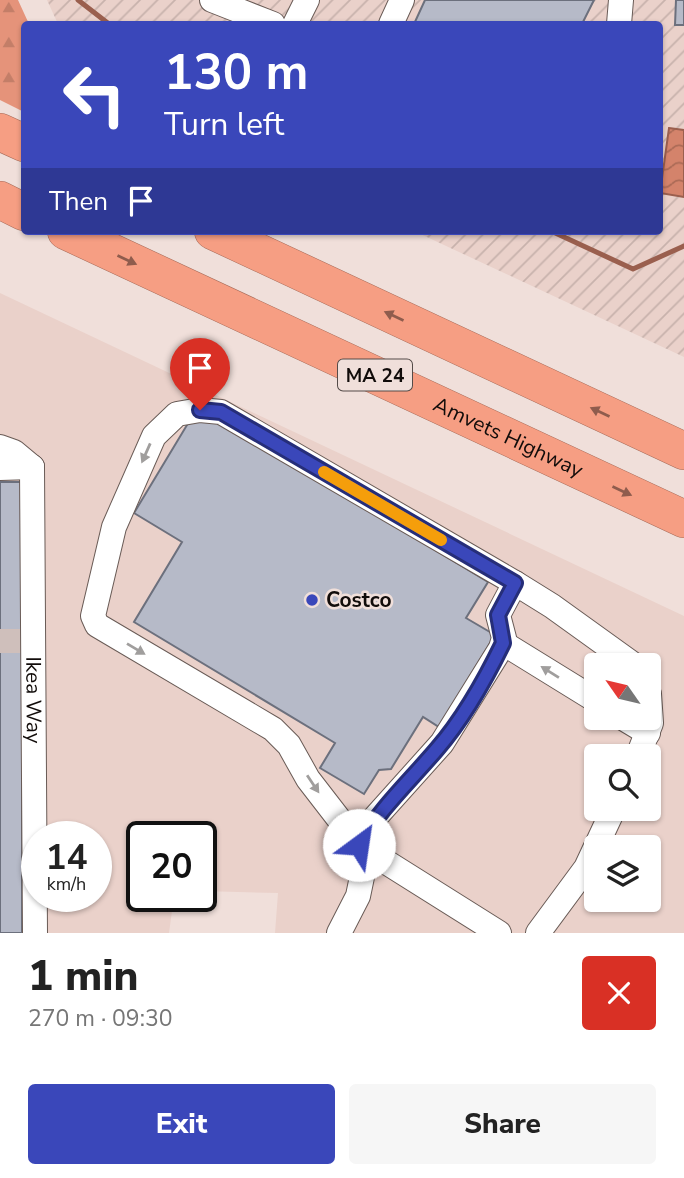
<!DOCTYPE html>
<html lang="en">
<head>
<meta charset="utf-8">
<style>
  body { margin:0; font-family:"Nunito Sans",sans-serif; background:#f6f6f6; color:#222; height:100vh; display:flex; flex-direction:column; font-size:26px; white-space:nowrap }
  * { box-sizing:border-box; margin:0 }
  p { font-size:23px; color:#767676 }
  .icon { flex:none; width:38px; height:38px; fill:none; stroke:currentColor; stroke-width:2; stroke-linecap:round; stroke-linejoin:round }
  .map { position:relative; height:933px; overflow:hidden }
  .sheet { display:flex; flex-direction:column; background:#fff; flex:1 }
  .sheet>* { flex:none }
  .guide { position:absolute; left:21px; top:21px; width:642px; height:214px; border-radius:7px; box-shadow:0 2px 5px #0004; background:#3a47ba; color:#fff; overflow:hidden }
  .needle { width:46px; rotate:304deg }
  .controls { position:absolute; left:584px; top:653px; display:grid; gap:14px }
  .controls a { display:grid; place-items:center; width:77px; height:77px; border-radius:7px; background:#fff; box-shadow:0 2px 5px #0004; font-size:35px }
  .speed { position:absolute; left:21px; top:821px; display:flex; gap:14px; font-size:35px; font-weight:700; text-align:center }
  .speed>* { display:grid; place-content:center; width:91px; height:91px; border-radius:50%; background:#fff; box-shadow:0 2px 5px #0004; line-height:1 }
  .speed small { font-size:18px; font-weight:400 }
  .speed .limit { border:4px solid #111; border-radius:10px; background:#fff; color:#111 }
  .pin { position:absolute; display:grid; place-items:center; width:60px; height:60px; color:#fff; margin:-72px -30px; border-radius:50% 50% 50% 0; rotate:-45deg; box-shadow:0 0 7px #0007 }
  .pin .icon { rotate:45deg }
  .me { position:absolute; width:77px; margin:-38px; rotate:31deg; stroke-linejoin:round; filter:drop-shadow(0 0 5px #0008) }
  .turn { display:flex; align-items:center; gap:24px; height:147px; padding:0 28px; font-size:32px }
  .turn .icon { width:91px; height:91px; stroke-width:2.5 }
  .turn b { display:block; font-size:49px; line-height:60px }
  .then { display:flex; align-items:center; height:66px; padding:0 28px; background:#0003; gap:14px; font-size:26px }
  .round { display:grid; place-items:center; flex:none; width:74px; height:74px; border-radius:7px; background:#f6f6f6 }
  .summary { display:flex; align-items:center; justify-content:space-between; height:119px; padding:0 28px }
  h1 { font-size:42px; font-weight:800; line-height:52px }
  .button { display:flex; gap:14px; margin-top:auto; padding:14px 28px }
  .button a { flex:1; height:80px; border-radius:7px; background:#3a47ba; color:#fff; font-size:28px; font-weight:800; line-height:80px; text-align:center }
  .button a+a { background:#f6f6f6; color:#222 }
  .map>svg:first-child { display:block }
  .built { fill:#ead1ca; fill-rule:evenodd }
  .industrial { fill:url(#industrial-furrows) }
  .forest { fill:url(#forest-firs) }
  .water { fill:url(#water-waves); stroke:#9a5f4e; stroke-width:2 }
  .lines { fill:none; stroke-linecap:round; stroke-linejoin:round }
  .stream { stroke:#9a5f4e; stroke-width:5 }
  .building { fill:#b6bac8; stroke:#6c707d; stroke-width:2 }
  .minor-tunnel { stroke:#cfbfbb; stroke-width:24; stroke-dasharray:24 12; stroke-linecap:butt }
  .minor-casing { stroke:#695b56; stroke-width:26 }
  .highway-casing { stroke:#a66b59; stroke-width:38 }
  .minor { stroke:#fff; stroke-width:24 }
  .highway { stroke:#f69e83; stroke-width:37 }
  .oneway { fill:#8f5c4d }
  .oneway2 { fill:#a09e9d }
  .route-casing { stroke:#262e79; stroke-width:18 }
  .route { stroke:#3a47ba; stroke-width:12 }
  .slow { stroke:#f59e0b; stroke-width:12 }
  .poi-dot { fill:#3a47ba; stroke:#f0dfda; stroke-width:2.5 }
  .labels { text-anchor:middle; stroke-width:5; stroke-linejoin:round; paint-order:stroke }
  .shield { fill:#f0dfda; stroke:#544b48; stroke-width:2 }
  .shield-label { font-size:19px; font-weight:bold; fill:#110c0a }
  .street-label { font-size:21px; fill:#110c0a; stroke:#f0dfda }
  .poi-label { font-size:21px; font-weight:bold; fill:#110c0a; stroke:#f0dfda; text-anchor:start }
</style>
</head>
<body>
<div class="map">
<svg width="684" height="933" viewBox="0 0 684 933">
  <defs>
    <pattern id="industrial-furrows" width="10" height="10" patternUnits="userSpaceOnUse" patternTransform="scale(1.75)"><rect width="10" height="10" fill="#ead1ca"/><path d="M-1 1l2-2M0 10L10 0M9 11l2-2" fill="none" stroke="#c8b2ac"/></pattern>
    <pattern id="forest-firs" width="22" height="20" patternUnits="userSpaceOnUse" patternTransform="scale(1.75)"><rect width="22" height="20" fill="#e5937a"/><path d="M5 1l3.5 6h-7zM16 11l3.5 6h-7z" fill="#c37e68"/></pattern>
    <pattern id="water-waves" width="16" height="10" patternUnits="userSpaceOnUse" patternTransform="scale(1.75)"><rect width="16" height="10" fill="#d4836b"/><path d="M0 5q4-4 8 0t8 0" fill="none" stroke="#ab6a56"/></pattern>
  </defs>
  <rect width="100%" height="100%" fill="#f0dfda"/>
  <!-- built -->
  <path class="built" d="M0 293 684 616V933H275L278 893 201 891V836H142V896H174L169 933H0ZM597 665H649V718H597ZM597 756H649V808H597ZM37 836H96V896H37ZM597 847H649V900H597Z"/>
  <!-- industrial -->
  <polygon class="industrial" points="47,0 684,0 684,357 414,231 660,231 660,24 58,24"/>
  <!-- forest -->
  <polygon class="forest" points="0,0 18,0 29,24 24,24 24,112 0,100"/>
  <!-- water -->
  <polygon class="water" points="669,128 684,130 684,197 660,193"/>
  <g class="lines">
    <!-- stream -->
    <g class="stream">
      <polyline points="78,0 109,24"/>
      <polyline points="551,231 633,269 684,246"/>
    </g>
  </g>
  <!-- building -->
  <g class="building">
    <polygon points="425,0 594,0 582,24 414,24"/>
    <polygon points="676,0 684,0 684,25 675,25"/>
    <polygon points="206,411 488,582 466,618 495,635 439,727 423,717 391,769 379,770 364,794 320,768 335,743 134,622 182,542 134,513 193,415"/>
    <rect x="0" y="482" width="22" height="451"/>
  </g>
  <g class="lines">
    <!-- minor-tunnel -->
    <polyline class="minor-tunnel" points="0,641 22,641"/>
    <defs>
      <g id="minor">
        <polyline points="212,0 273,24"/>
        <polyline points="295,24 307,0"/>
        <polyline points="391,24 402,0"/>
        <polyline points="619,24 621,0"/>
        <polyline points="0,447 14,452 32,467"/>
        <path id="s1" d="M32 467 35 933"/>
        <polyline points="0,468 32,467"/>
        <polyline points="503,643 597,701"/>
        <polyline points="623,718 648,733"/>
        <polyline points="638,756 651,723 649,694"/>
        <polyline points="339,933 358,896 363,872 359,845 372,821 442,743 501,648 504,638 498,615 515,583 552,606 634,665"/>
        <polyline points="499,933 359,845 308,779 289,745 273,729 97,625 93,616 114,527 154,436 177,414 200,410 221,412 515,583"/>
        <polyline points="538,933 586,868 614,808"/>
      </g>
      <g id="highway">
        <polyline points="0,132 24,143"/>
        <polyline points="0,200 24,212"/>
        <path id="s2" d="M66 231 684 519"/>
        <polyline points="213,231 684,451"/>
      </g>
    </defs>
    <!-- minor casing -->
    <use href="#minor" class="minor-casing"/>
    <!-- highway casing -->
    <use href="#highway" class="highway-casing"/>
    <!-- minor -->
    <use href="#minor" class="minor"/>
    <!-- highway -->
    <use href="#highway" class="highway"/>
  </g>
  <!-- one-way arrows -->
  <defs><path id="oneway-solid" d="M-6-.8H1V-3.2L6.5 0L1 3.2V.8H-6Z" transform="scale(1.75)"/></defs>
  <g class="oneway">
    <use href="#oneway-solid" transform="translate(127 260) rotate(25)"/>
    <use href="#oneway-solid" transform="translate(394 316) rotate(-155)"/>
    <use href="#oneway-solid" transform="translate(600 412) rotate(-155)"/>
    <use href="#oneway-solid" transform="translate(622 491) rotate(25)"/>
  </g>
  <g class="oneway2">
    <use href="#oneway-solid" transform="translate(146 453) rotate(114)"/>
    <use href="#oneway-solid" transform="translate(136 649) rotate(31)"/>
    <use href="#oneway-solid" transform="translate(550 672) rotate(-148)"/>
    <use href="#oneway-solid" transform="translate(313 784) rotate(56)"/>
  </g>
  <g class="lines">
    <defs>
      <path id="route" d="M200 410 221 412 515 583 498 615 503 643C486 678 463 719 437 749 410 781 380 808 359 845"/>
    </defs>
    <!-- route casing -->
    <use href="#route" class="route-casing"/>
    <!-- route -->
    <use href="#route" class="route"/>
    <!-- slow -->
    <polyline class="slow" points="324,472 441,540"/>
  </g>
  <!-- markers -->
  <circle class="poi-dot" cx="312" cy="600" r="7"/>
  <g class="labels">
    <!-- shield labels -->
    <rect class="shield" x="338" y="359.5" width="74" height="31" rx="5"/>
    <g class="shield-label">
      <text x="375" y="382">MA 24</text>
    </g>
    <!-- street labels -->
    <g class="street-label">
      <text dy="7" stroke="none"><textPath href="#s2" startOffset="488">Amvets Highway</textPath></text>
      <text dy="7" stroke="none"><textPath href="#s1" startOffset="233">Ikea Way</textPath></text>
    </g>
    <!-- poi labels -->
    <g class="poi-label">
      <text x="326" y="607">Costco</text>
    </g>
  </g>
</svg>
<div class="controls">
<a><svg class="needle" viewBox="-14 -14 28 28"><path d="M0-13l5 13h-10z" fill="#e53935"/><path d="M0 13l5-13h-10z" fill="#767676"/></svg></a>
<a><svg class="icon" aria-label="search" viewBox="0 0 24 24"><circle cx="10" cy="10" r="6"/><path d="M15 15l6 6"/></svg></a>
<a><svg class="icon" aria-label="layers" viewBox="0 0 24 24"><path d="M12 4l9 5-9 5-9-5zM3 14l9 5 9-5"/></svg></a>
</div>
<div class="speed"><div>14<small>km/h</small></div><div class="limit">20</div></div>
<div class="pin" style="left:200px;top:410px;background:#d93025"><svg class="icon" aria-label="arrive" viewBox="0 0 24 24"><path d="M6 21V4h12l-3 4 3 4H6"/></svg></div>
<svg class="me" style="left:359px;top:845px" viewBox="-20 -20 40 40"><circle r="19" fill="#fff"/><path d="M0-13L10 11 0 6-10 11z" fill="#3a47ba"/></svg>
<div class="guide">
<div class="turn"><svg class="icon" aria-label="left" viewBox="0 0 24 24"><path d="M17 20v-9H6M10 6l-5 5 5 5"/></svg><div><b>130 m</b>Turn left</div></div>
<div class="then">Then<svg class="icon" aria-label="arrive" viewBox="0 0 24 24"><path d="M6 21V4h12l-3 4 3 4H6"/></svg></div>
</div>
</div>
<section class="sheet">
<div class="summary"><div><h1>1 min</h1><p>270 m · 09:30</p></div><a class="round" style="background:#d93025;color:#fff"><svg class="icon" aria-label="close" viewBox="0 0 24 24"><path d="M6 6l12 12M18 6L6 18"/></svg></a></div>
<div class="button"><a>Exit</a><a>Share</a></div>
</section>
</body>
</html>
